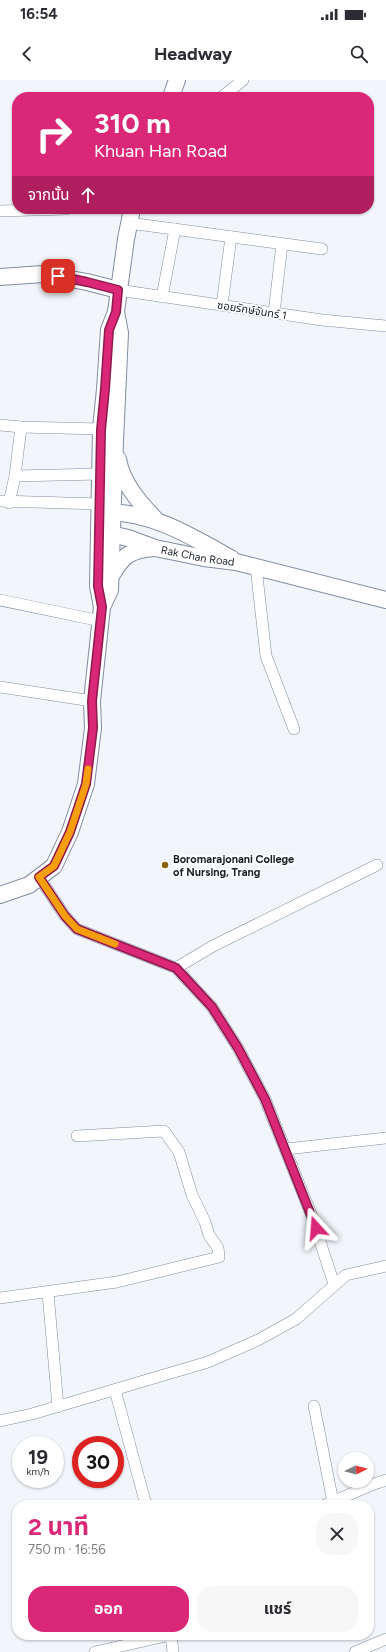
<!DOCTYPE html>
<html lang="th">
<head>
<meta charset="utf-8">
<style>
  body { margin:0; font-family:Figtree,"Noto Sans Thai",sans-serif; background:#f7f7f7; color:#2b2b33; height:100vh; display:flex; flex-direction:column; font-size:15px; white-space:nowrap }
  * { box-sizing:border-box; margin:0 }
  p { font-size:13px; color:#7c7c81 }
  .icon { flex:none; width:22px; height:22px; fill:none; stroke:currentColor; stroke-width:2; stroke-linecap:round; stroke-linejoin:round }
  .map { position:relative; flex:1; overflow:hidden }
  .details { position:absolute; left:12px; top:1420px; width:362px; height:140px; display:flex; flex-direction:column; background:#fff; border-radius:16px; box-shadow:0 1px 3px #0004 }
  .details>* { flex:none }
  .hud { position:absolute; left:12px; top:12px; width:362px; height:122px; border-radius:16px; box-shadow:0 1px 3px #0004; background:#db2777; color:#fff; overflow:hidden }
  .needle { width:26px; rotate:84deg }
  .fabs { position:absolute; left:338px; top:1372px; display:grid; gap:8px }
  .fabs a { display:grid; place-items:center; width:36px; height:36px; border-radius:50%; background:#fff; box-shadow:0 1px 3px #0004; font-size:20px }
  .speed { position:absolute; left:12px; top:1356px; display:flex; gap:8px; font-size:20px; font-weight:700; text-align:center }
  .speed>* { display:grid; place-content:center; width:52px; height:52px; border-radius:50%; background:#fff; box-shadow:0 1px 3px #0004; line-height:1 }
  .speed small { font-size:10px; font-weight:400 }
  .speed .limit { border:6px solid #d22; background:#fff; color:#111 }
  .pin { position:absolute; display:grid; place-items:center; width:34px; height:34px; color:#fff; margin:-17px; border-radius:8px; box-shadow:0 2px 6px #0006 }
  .me { position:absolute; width:44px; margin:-22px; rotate:341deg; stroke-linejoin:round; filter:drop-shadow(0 0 3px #0008) }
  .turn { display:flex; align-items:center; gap:14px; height:84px; padding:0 16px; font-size:18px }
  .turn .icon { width:52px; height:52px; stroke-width:2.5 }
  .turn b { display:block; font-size:28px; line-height:34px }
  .then { display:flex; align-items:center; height:38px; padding:0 16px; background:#0003; gap:8px; font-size:15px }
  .round { display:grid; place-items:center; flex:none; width:42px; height:42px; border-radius:16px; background:#f7f7f7 }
  .summary { display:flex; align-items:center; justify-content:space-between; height:68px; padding:0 16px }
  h1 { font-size:24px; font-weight:700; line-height:30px; color:#db2777 }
  .cta { display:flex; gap:8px; margin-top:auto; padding:8px 16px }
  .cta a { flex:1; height:46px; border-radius:16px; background:#db2777; color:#fff; font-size:16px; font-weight:700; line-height:46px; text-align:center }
  .cta a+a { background:#f7f7f7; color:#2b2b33 }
  .status { display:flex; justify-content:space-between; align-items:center; height:28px; padding:0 20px; background:#fff; direction:ltr }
  .status svg { height:11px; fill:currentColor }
  header { display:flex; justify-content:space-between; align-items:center; height:52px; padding:0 16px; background:#fff; font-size:18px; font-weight:700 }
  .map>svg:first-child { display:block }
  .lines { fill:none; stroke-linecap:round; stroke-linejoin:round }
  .street-casing { stroke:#808da3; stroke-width:12 }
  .secondary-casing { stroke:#808da3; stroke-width:18 }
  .street { stroke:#fff; stroke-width:11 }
  .secondary { stroke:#fff; stroke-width:16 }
  .route-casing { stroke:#8e194d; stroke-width:10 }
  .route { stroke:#db2777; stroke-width:7 }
  .slow { stroke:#f59e0b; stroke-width:7 }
  .poi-dot { fill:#8b6203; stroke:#fff; stroke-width:1.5 }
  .labels { text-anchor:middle; stroke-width:3.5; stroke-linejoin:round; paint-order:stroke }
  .street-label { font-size:11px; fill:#191f27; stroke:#fff }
  .poi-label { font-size:11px; font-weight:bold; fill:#191f27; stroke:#fff; text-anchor:start }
</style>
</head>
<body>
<div class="status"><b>16:54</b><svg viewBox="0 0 49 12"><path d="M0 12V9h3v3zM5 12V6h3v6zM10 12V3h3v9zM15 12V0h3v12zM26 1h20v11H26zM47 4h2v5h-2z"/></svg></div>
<header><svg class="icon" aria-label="back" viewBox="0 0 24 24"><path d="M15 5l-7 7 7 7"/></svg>Headway<svg class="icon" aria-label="search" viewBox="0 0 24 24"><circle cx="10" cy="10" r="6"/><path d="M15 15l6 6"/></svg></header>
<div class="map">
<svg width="386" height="1572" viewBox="0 0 386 1572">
  <rect width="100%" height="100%" fill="#f2f5fa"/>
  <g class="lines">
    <defs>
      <g id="street">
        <polyline points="222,17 243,0"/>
        <polyline points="0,131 66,129"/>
        <polyline points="129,143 322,169"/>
        <polyline points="118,210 322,240 386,246"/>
        <polyline points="162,217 175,149"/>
        <polyline points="222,225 231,157"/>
        <polyline points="274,233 282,164"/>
        <polyline points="0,345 21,347 101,349"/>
        <polyline points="15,396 100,394"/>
        <polyline points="0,421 100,424"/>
        <polyline points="9,423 15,396 21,347"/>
        <polyline points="256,487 266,576 294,649"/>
        <polyline points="0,520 101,541"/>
        <polyline points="0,607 92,621"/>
        <polyline points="39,797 65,836 77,849 176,888 212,927 238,968 265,1019 311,1134 334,1204"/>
        <polyline points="176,888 213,866 377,785"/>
        <polyline points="286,1069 386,1058"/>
        <polyline points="48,1213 58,1327"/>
        <polyline points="0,1218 117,1202 219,1177 218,1168 209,1155 205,1142 192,1115 179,1072 164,1051 77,1056"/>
        <polyline points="115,1310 146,1425"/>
        <polyline points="314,1326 333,1422"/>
        <polyline points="0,1341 32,1334 208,1282 258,1260 296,1239 346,1195 386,1186"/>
        <polyline points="325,1425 374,1404 386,1400"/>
        <polyline points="171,1555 173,1572"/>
        <polyline points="95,1572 170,1555"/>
        <polyline points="355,1572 386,1559"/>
      </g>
      <g id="secondary">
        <polyline points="171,17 177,0"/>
        <polyline points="0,197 43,194 87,202 118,210"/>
        <path d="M118 379C122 403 139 422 156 440"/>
        <path d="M103 432C151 431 191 456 232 479"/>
        <path id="s1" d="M102 452 128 458 155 468 204 478 236 482 386 520"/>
        <path d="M111 496C123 475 130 470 154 468"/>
        <polyline points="102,527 98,506 101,349 105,309 109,250 116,232"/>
        <polyline points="0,815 29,805 54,786 70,752 86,704 93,648 92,621 102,527 110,510 115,361 120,253 116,232 126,159 132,129"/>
      </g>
    </defs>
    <!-- street casing -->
    <use href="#street" class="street-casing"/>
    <!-- secondary casing -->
    <use href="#secondary" class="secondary-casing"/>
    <!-- street -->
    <use href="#street" class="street"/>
    <!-- secondary -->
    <use href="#secondary" class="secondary"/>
  </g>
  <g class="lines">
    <defs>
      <polyline id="route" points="58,196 87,202 118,210 116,232 109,250 105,309 101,350 98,506 102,527 92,621 93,648 86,704 70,752 54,786 39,797 65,836 77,849 176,888 212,927 238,968 265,1019 316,1148"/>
    </defs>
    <!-- route casing -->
    <use href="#route" class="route-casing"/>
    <!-- route -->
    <use href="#route" class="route"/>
    <!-- slow -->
    <polyline class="slow" points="88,689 86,704 70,752 54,786 39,797 65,836 77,849 115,864"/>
  </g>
  <!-- markers -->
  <circle class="poi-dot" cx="165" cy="785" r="4"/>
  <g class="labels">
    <!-- street labels -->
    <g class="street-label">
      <text transform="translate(252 230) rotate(9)" y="4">ซอยรักษ์จันทร์ 1</text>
      <text dy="4" stroke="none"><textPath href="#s1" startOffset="99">Rak Chan Road</textPath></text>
    </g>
    <!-- poi labels -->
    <g class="poi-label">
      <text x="173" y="783">Boromarajonani College<tspan x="173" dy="13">of Nursing, Trang</tspan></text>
    </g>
  </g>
</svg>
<div class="fabs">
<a><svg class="needle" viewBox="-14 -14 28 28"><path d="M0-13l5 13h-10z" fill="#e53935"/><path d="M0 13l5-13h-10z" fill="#7c7c81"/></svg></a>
</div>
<div class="speed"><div>19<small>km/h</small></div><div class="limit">30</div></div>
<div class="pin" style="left:58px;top:196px;background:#d93025"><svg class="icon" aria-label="arrive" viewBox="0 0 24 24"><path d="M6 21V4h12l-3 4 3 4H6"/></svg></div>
<svg class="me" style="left:316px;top:1148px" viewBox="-20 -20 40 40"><path d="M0-17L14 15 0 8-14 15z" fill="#db2777" stroke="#fff" stroke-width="4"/></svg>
<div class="hud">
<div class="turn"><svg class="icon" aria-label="right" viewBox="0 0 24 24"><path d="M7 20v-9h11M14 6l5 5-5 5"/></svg><div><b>310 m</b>Khuan Han Road</div></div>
<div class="then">จากนั้น<svg class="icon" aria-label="ahead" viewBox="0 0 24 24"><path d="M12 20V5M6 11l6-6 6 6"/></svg></div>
</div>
<section class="details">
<div class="summary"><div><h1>2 นาที</h1><p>750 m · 16:56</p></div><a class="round"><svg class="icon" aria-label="close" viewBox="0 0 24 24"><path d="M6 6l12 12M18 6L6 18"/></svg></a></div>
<div class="cta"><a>ออก</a><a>แชร์</a></div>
</section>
</div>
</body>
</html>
